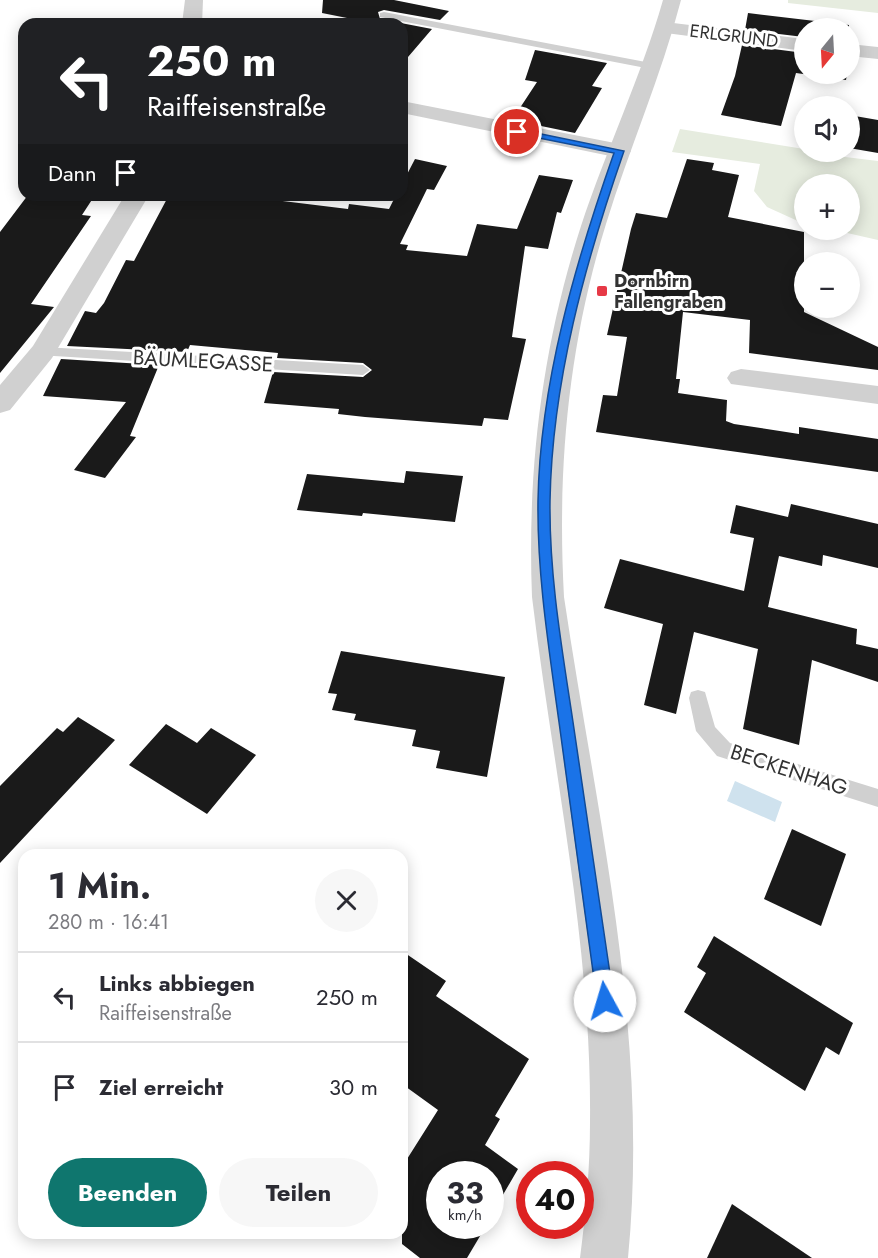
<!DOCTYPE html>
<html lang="de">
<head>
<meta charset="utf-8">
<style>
  body { margin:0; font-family:Jost,sans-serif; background:#f7f7f7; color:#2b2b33; height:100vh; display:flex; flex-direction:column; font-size:22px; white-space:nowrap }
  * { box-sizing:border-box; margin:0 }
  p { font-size:20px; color:#7c7c81 }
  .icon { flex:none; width:33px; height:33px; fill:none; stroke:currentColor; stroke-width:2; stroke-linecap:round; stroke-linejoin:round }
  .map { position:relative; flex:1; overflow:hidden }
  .panel { position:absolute; left:18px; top:849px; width:390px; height:390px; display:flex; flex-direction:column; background:#fff; border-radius:18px; box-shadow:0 3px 15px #0003 }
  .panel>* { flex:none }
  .banner { position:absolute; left:18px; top:18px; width:390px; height:183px; border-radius:18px; box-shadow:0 3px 15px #0003; background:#202124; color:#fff; overflow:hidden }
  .needle { width:39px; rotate:198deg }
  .buttons { position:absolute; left:794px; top:18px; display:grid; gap:12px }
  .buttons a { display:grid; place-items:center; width:66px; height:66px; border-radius:50%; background:#fff; box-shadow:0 3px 15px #0003; font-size:30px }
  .speed { position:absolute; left:426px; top:1161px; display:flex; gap:12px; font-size:30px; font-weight:700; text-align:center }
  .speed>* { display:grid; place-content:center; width:78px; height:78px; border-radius:50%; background:#fff; box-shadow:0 3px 15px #0003; line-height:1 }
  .speed small { font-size:15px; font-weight:400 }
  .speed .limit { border:9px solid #d22; background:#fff; color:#111 }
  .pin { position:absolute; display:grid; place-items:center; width:51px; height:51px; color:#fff; margin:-26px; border:3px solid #fff; border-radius:50%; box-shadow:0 2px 6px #0007 }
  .me { position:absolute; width:66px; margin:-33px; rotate:354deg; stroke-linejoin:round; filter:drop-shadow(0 0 4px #0008) }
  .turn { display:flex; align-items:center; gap:21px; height:126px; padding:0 30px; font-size:27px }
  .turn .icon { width:78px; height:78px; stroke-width:2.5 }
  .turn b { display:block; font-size:42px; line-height:51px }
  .then { display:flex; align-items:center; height:57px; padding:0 30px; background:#0003; gap:12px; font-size:22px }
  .round { display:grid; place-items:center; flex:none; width:63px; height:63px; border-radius:32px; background:#f7f7f7 }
  .summary { display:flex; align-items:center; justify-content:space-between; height:102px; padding:0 30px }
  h1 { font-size:36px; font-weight:700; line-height:45px }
  .cta { display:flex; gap:12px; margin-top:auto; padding:12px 30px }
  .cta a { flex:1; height:69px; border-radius:36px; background:#0f766e; color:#fff; font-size:24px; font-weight:700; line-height:69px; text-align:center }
  .cta a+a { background:#f7f7f7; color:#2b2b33 }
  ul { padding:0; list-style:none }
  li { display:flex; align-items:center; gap:18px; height:90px; padding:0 30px; border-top:2px solid #e1e1e2 }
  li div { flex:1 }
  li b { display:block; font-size:22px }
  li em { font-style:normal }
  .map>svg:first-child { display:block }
  .green { fill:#e6ecdf }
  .water { fill:#cfe2ee }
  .building { fill:#1a1a1a }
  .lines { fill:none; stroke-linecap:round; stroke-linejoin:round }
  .service { fill:#d0d0d0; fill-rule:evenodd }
  .minor { fill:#d0d0d0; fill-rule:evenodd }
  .tertiary { fill:#d0d0d0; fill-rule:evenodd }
  .route { fill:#1a73e8; stroke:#114b97; stroke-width:1.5 }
  .poi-dot { fill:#e63946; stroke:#fff; stroke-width:2 }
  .labels { text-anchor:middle; stroke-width:6; stroke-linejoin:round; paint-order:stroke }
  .far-street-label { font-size:18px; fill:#333; stroke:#fff }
  .far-poi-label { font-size:18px; font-weight:bold; fill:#333; stroke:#fff; text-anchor:start }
  .street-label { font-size:21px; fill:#333; stroke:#fff }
</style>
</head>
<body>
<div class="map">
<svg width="878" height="1258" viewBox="0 0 878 1258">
  <rect width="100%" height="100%" fill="#fff"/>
  <!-- green -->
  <g class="green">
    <polygon points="788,0 878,0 878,13 788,3"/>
    <polygon points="680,129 804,149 804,152 878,161 878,240 834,230 849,230 849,184 804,184 804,223 800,222 767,207 754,191 760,164 672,152"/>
  </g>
  <!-- water -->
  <polygon class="water" points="735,781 782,802 775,822 727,801"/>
  <!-- building -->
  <g class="building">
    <polygon points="323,0 394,0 449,11 440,20 384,10 378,12 380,19 432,29 402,64 402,24 377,24 322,13"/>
    <polygon points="748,13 849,25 849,33 849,28 804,28 804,37 745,30"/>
    <polygon points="742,45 804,53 804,74 847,74 846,80 796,73 781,126 721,115 735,76"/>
    <polygon points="535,50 607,63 592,86 602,88 575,133 512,120 537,82 525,80"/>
    <polygon points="849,115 878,120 878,153 849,148"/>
    <polygon points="415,159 447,166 434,190 427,189 400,244 408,245 406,250 467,256 477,224 517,229 539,175 573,180 561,213 557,212 548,249 525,246 512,337 526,339 508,420 484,418 482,426 365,417 338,414 339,409 264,403 273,372 363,377 372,370 363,363 277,358 278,353 190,345 187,352 67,346 85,311 96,313 104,303 126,260 134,261 169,195 233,195 348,209 349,204 389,209 396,195 402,195 402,184"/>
    <polygon points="687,159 714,163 712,170 739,175 728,217 804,232 804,312 878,347 878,370 749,353 750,320 683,312 676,379 680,379 678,393 727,400 726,421 734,424 799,434 799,427 878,439 878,472 596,432 603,395 617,396 627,337 607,335 631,229 636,213 667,218"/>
    <polygon points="28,195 95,195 82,215 91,216 31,304 54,307 0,373 0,232"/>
    <polygon points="61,359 159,365 130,436 136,437 105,478 74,470 126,402 43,396"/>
    <polygon points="406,471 463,476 455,522 363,513 362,516 297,510 307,474 404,483"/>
    <polygon points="791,504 878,524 878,568 823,555 822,566 779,556 768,607 857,629 856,644 878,649 878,682 812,660 799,745 743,729 758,649 694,632 676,714 644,705 663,624 604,608 620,559 744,591 754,538 730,533 736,505 788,517"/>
    <polygon points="341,651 505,677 487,777 436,768 440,751 412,746 416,730 354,720 356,714 332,710 337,694 328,693"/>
    <polygon points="78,717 115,740 0,863 0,786 57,728 63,732"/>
    <polygon points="166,724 197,743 211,728 256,755 207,814 129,765"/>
    <polygon points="792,829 846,854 821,926 764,899"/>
    <polygon points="714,936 853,1023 839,1055 826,1047 805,1091 684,1012 706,973 697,967"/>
    <polygon points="402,951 446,981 436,996 529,1059 495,1116 500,1119 485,1145 518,1169 490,1217 490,1174 440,1174 440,1226 486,1226 467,1258 420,1258 402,1244 402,1167 438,1110 402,1084"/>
    <polygon points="732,1204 812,1258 707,1258"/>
  </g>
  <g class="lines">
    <!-- service -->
    <g class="service">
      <polygon points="384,12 651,63 657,66 651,69 380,17 380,13"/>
      <polygon points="43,347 363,365 370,370 363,375 38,355 36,352"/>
      <polygon points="698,690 705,692 715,727 730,743 878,789 878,807 717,756 696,731 689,698 691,692"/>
    </g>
    <!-- minor -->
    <g class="minor">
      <polygon points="185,0 203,0 202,24 182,24"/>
      <polygon points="665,22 804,39 804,51 658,32 655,28"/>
      <polygon points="849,44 878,47 878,59 849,56"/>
      <polygon points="402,101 620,144 628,146 631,151 628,156 620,158 402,113"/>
      <polygon points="125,195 149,195 52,358 10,410 0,413 0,385 33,346"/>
      <polygon points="741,369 878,386 878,404 731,384 727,378 731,372"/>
    </g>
    <!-- tertiary -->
    <path class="tertiary" d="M663 0H681C661 77 629 149 606 224 568 346 557 470 564 597 597 818 650 1033 628 1258H580C586 1213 590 1167 590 1122 592 946 553 771 532 597 527 470 542 347 581 226 606 150 641 77 663 0Z"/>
  </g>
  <!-- route -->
  <path class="route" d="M517 129 624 151C585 263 552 382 550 501 549 575 562 649 573 722 587 815 600 908 614 1001L611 1007 605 1009 599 1007 597 1001C584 908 571 815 559 722 549 649 537 575 538 501 540 383 575 264 614 153L514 133 512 132Z"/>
  <!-- markers -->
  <rect class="poi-dot" x="596" y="285" width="12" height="12" rx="3"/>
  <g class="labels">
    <!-- far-street labels -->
    <g class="far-street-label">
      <text transform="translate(734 36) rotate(7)" y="6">ERLGRUND</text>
    </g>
    <!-- far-poi labels -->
    <g class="far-poi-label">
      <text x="614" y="287">Dornbirn<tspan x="614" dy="21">Fallengraben</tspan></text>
    </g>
    <!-- street labels -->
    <g class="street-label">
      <text transform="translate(203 361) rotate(3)" y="7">BÄUMLEGASSE</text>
      <text transform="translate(789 770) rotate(18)" y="7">BECKENHAG</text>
    </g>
  </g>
</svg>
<div class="buttons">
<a><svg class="needle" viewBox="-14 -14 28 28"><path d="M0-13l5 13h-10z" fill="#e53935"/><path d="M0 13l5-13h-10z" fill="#7c7c81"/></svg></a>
<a><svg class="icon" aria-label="sound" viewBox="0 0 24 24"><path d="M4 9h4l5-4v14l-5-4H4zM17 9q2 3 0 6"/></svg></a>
<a>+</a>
<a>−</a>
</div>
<div class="speed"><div>33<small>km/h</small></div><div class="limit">40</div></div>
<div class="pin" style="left:517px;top:132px;background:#d93025"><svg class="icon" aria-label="arrive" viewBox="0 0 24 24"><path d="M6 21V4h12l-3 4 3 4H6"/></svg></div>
<svg class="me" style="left:605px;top:1001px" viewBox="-20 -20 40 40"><circle r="19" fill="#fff"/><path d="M0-13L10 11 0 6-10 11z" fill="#1a73e8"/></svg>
<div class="banner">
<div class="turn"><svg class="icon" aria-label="left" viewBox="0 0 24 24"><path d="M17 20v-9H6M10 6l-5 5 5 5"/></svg><div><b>250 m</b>Raiffeisenstraße</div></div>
<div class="then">Dann<svg class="icon" aria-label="arrive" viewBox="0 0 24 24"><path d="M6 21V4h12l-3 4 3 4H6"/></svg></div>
</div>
<section class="panel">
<div class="summary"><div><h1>1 Min.</h1><p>280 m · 16:41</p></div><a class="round"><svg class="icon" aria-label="close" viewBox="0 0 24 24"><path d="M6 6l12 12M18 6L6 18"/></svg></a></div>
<ul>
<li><svg class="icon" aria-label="left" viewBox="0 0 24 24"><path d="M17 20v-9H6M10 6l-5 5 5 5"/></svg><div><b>Links abbiegen</b><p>Raiffeisenstraße</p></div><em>250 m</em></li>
<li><svg class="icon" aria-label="arrive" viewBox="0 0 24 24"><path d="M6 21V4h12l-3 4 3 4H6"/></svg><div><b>Ziel erreicht</b></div><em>30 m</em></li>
</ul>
<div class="cta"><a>Beenden</a><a>Teilen</a></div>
</section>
</div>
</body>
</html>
